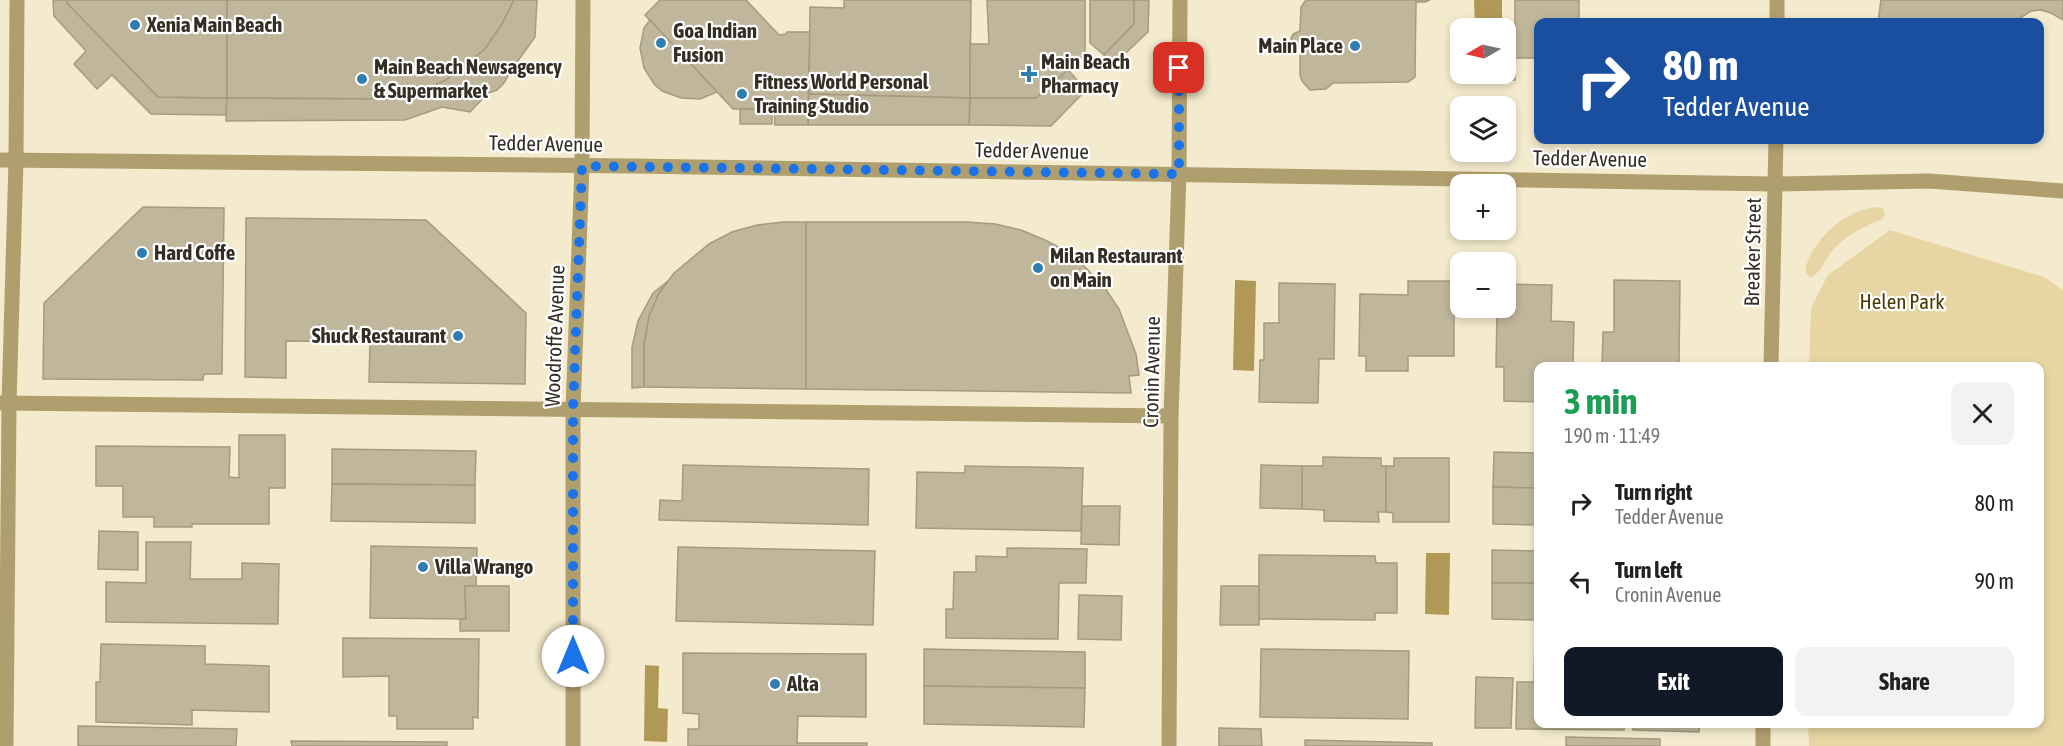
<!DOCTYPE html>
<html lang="en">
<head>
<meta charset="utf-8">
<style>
  body { margin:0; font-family:"Asap Condensed",sans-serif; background:#f2f2f2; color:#202124; height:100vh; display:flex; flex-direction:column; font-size:22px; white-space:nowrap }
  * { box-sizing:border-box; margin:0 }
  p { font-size:20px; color:#757577 }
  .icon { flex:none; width:33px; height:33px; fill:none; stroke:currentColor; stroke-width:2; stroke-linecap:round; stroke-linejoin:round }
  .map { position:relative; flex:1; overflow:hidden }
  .panel { position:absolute; left:1534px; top:362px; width:510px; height:366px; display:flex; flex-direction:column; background:#fff; border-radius:12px; box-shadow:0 3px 9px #0003 }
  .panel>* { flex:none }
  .hud { position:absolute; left:1534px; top:18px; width:510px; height:126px; border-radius:12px; box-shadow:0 3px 9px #0003; background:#1a4fa0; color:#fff; overflow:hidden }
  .needle { width:39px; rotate:261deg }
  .tools { position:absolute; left:1450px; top:18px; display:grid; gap:12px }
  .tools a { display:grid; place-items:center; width:66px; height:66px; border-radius:12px; background:#fff; box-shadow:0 3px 9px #0003; font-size:30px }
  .pin { position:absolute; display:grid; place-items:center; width:51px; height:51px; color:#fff; margin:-26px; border-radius:12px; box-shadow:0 3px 9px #0006 }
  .me { position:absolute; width:66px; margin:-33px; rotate:0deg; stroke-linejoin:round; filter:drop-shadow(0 0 4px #0008) }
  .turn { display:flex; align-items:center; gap:21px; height:126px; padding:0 30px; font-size:27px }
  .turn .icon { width:78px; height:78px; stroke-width:2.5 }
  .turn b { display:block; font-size:42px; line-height:51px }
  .round { display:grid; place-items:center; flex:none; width:63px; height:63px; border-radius:12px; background:#f2f2f2 }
  .overview { display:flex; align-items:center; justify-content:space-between; height:102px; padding:0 30px }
  h1 { font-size:36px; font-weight:700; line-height:45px; color:#1e9e55 }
  .button { display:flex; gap:12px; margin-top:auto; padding:12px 30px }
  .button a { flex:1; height:69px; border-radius:12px; background:#111827; color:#fff; font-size:24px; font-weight:700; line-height:69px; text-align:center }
  .button a+a { background:#f2f2f2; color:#202124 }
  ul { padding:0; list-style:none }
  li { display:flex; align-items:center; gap:18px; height:78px; padding:0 30px }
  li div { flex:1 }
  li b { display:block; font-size:22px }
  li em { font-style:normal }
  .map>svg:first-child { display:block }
  .green { fill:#e7d6a4 }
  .water { fill:#b09954 }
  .building { fill:#bfb69b; stroke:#a49b80; stroke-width:1.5 }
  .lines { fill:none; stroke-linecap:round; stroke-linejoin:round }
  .minor { stroke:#b09f6e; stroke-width:15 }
  .route { stroke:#1a73e8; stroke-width:10; stroke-dasharray:0 18 }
  .poi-dot { fill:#307db0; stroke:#fff; stroke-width:2 }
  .labels { text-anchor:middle; stroke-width:4.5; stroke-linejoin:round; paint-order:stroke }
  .poi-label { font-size:21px; font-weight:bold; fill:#332f24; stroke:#fff; text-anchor:start }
  .street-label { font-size:21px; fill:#332f24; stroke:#fff }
  .park-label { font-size:21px; fill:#4a3a00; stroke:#fff }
</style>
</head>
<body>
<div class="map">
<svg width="2063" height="746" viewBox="0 0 2063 746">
  <rect width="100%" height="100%" fill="#f4ebce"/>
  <!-- green -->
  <g class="green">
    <path d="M1876 207 1883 208 1885 213 1883 219C1863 227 1842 237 1829 255 1823 264 1820 272 1811 278L1806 274C1803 256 1830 226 1845 218 1855 212 1865 209 1876 207Z"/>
    <polygon points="1890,230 2044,277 2063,290 2063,746 1809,746 1808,723 2040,723 2040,366 1809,366 1811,308 1828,275"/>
  </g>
  <!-- water -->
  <g class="water">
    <polygon points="1474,0 1502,0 1502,26 1475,26"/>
    <polygon points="1235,280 1256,281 1254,371 1233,370"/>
    <polygon points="1426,553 1450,553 1449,615 1425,614"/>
    <polygon points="645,665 659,666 658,708 668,709 667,742 644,741"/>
  </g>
  <!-- building -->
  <g class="building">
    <polygon points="53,0 67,0 67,3 158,97 227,98 226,115 151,114 112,75 97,89 74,64 86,51 54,16"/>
    <polygon points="67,0 227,0 227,98 158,97 67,3"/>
    <polygon points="227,0 514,0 502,24 485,49 466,66 446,80 422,91 396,99 227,98"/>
    <polygon points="514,0 537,0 535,37 512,69 504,83 497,90 488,93 470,112 442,107 405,120 226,121 227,98 396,99 422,91 446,80 485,49 502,24"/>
    <polygon points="660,0 746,0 779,35 786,34 787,32 810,32 808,109 733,109 645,15"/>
    <polygon points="844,0 971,0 970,98 809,94 810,7 844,8"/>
    <polygon points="987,0 1085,0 1085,55 1036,98 970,98 970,44 989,44"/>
    <polygon points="1090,0 1134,0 1134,24 1104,55 1090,43"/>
    <polygon points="1134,0 1149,0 1148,32 1113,65 1104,55 1134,24"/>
    <polygon points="1306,0 1430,0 1425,2 1416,2 1415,77 1408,82 1333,83 1326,89 1310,90 1302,81 1300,75 1300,48 1295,47 1291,39 1293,34 1300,31 1301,7"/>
    <polygon points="1515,0 1579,0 1579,22 1539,22 1539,58 1515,58"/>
    <polygon points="1881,0 2063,0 2063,20 2051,13 2041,10 2031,11 2014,22 1878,22"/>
    <polygon points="650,20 717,92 700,99 681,98 662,91 654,84 644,68 640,48 644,28"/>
    <polygon points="1506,42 1515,42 1515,80 1468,79 1468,74 1506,74"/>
    <polygon points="1068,70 1086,90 1051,126 969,125 970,98 1036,98"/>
    <polygon points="809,94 970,98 969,125 808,125"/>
    <rect x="740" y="109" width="32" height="15"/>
    <polygon points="774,109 808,109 808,125 775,125"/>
    <polygon points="143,207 224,208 222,374 204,374 203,380 43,379 44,303"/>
    <polygon points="246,218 426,220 526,313 525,384 369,382 370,342 286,341 286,378 245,377"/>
    <polygon points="783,222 806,222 806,389 644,387 644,344 649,316 659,293 674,273 709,244 732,232 757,225"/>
    <polygon points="806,222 967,222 995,224 1021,230 1045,240 1066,251 1086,268 1105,288 1119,309 1136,354 1139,375 1129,376 1131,393 806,389"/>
    <polygon points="1614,280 1680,281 1679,366 1602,366 1603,332 1614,332"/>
    <polygon points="668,281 659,293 649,316 644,344 644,387 632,388 632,347 638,321 653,293"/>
    <polygon points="1408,281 1454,281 1454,356 1408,356 1408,371 1366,371 1366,356 1359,356 1360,294 1408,295"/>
    <polygon points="1279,283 1335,284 1334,359 1319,359 1318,403 1259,402 1260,360 1264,360 1264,323 1279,323"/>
    <polygon points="1506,284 1552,285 1551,321 1574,322 1573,366 1539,366 1539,402 1504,401 1504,367 1496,367 1497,308 1506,308"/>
    <polygon points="239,435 285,435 285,488 269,488 269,524 192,524 192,527 154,527 154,517 123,517 123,486 96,486 96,446 230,447 229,477 239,478"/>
    <polygon points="332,449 476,451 475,485 332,484"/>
    <polygon points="1494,452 1539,453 1539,488 1493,487"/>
    <polygon points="1323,457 1381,458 1381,466 1386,466 1386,512 1378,512 1379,522 1324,521 1324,510 1302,509 1302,466 1323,466"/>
    <polygon points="1394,458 1449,458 1449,522 1393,522 1393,513 1386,512 1386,466 1394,466"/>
    <polygon points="683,465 869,469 868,525 659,520 660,500 682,501"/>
    <polygon points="1261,465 1302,466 1302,509 1260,508"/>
    <polygon points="965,466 1083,468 1081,531 916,528 917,472 965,473"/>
    <polygon points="332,484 475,485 475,523 331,521"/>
    <polygon points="1493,487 1539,488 1539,525 1493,524"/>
    <polygon points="1082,506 1120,506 1119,545 1081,544"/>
    <polygon points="99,531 138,532 138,570 98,569"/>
    <polygon points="146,542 191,542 190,579 242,579 242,563 279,564 278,624 106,622 106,582 146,583"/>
    <polygon points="371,546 477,548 476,586 465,586 466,619 370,618"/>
    <polygon points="678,547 875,551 873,625 676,621"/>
    <polygon points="1007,548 1087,549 1086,583 1059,583 1058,639 946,638 946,609 953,609 954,572 976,572 976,556 1007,557"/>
    <polygon points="1492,550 1539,551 1539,583 1492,583"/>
    <polygon points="1259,555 1375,556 1376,563 1397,563 1397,613 1375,613 1375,620 1259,619"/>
    <polygon points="1492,583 1539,583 1539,620 1492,619"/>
    <polygon points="465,586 509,586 509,631 460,631 460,619 466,619"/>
    <polygon points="1221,586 1259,586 1259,625 1220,625"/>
    <polygon points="1079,595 1122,596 1121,640 1078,639"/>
    <polygon points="1535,636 1539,636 1539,723 1625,723 1624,730 1516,729 1517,682 1534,682"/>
    <polygon points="343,638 479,639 478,718 473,717 473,729 397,729 397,716 389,716 389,676 343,677"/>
    <polygon points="101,644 205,646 205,664 269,666 269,712 192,710 192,725 96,722 96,682 100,682"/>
    <polygon points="924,649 1085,652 1085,688 924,686"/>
    <polygon points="1261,649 1409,651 1408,719 1260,717"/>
    <polygon points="683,653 866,654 866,717 798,716 797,743 867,743 867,746 688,746 688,729 699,729 699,714 683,713"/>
    <polygon points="1476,677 1513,678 1511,728 1475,728"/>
    <polygon points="924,686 1085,688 1084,727 924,724"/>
    <polygon points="1633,723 1700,723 1699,732 1633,730"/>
    <polygon points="78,726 237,729 236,746 78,746"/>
    <polygon points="1219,728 1261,729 1262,746 1219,746"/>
    <polygon points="1566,737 1660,739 1660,746 1566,746"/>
    <polygon points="1305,740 1432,743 1432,746 1305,746"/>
    <polygon points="291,741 447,742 447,746 292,746"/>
  </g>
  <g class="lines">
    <!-- minor -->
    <g class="minor">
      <polyline points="1777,22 1777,0"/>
      <polyline points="0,160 631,166 1775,184 1929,181 2063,191"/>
      <polyline points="1771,366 1776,140"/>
      <polyline points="0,403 1171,416"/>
      <polyline points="6,746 9,403 16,161 17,0"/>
      <polyline points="573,746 573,409 582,166 583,0"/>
      <polyline points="1169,746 1171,416 1179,174 1180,0"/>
      <polyline points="1763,746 1763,723"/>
    </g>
  </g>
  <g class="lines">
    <!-- route -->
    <polyline class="route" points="573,656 573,409 582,166 1179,174 1179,68"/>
  </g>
  <!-- markers -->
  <g class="poi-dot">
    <circle cx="135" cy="25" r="6"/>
    <circle cx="661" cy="43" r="6"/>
    <circle cx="1355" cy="46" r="6"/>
    <path d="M1026 65h6v6h6v6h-6v6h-6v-6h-6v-6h6z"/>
    <circle cx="362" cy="79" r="6"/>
    <circle cx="742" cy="94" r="6"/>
    <circle cx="142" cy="253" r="6"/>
    <circle cx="1038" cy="268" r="6"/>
    <circle cx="458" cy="336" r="6"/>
    <circle cx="423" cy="567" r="6"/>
    <circle cx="775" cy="684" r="6"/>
  </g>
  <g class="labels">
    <!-- poi labels -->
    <g class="poi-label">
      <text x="147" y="32">Xenia Main Beach</text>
      <text x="673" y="38">Goa Indian<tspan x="673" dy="24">Fusion</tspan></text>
      <text x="1343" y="53" text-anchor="end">Main Place</text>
      <text x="1041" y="69">Main Beach<tspan x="1041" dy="24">Pharmacy</tspan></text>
      <text x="374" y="74">Main Beach Newsagency<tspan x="374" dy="24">&amp; Supermarket</tspan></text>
      <text x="754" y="89">Fitness World Personal<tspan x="754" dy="24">Training Studio</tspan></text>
      <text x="154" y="260">Hard Coffe</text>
      <text x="1050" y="263">Milan Restaurant<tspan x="1050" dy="24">on Main</tspan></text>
      <text x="446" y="343" text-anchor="end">Shuck Restaurant</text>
      <text x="435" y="574">Villa Wrango</text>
      <text x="787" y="691">Alta</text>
    </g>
    <!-- street labels -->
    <g class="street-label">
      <text transform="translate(546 144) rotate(1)" y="7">Tedder Avenue</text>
      <text transform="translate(1032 151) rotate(1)" y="7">Tedder Avenue</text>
      <text transform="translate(1590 159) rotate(1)" y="7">Tedder Avenue</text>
      <text transform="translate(1753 252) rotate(-89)" y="7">Breaker Street</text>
      <text transform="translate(555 336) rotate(-88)" y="7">Woodroffe Avenue</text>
      <text transform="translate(1152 372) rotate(-89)" y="7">Cronin Avenue</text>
    </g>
    <!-- park labels -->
    <g class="park-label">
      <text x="1902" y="309">Helen Park</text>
    </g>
  </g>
</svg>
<div class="tools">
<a><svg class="needle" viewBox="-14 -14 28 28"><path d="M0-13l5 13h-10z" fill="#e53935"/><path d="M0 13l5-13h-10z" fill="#757577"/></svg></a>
<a><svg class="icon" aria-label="layers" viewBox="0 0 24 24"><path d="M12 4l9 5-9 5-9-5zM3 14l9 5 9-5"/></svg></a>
<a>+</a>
<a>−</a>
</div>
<div class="pin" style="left:1179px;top:68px;background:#d93025"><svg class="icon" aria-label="arrive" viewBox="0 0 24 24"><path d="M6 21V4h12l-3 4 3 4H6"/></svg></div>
<svg class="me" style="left:573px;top:656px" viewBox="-20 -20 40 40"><circle r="19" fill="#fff"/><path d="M0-13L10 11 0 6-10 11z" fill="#1a73e8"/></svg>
<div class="hud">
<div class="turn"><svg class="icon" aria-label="right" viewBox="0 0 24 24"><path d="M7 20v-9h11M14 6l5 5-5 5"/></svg><div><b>80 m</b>Tedder Avenue</div></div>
</div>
<section class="panel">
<div class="overview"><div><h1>3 min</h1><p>190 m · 11:49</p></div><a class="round"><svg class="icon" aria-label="close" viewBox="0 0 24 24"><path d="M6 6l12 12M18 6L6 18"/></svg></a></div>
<ul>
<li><svg class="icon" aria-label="right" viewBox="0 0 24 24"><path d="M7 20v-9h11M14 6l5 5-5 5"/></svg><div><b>Turn right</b><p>Tedder Avenue</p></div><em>80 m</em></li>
<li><svg class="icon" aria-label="left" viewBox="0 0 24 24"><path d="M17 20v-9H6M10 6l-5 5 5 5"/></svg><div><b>Turn left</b><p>Cronin Avenue</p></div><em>90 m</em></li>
</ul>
<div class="button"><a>Exit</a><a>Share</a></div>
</section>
</div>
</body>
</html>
